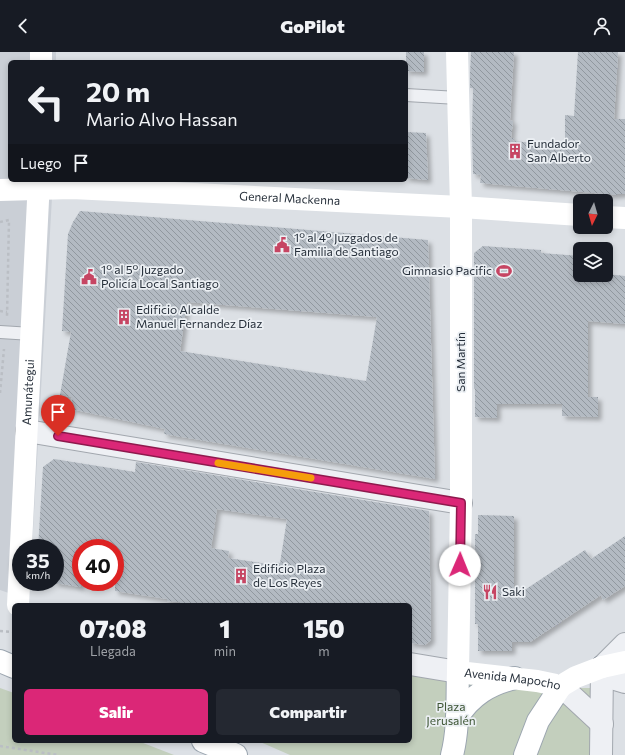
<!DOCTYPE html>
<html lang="es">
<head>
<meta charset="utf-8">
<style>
  body { margin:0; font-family:Commissioner,sans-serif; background:#242831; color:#f1f3f6; height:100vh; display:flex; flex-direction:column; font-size:15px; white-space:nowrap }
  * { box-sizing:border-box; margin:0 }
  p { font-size:13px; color:#9ea1a6 }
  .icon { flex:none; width:22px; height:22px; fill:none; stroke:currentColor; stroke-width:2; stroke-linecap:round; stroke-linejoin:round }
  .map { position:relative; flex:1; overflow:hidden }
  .side { position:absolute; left:12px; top:551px; width:400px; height:140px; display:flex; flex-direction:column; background:#171b24; border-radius:6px; box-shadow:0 2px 6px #0003 }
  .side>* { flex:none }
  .top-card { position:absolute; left:8px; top:8px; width:400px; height:122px; border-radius:6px; box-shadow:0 2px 6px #0003; background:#171b24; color:#f1f3f6; overflow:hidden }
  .needle { width:26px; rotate:185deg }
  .buttons { position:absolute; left:573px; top:142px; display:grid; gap:8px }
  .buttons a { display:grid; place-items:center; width:40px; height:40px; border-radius:6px; background:#171b24; box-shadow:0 2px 6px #0003; font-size:20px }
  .speed { position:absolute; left:12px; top:487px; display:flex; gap:8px; font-size:20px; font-weight:700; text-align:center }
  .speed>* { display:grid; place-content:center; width:52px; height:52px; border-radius:50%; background:#171b24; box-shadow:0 2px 6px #0003; line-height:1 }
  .speed small { font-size:10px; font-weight:400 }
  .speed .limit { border:6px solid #d22; background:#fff; color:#111 }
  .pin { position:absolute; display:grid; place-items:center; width:34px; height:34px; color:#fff; margin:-41px -17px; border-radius:50% 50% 50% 0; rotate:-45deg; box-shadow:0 0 4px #0007 }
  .pin .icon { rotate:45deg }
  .me { position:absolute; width:44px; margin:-22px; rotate:1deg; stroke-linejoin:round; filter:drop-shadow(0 0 3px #0008) }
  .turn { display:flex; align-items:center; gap:14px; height:84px; padding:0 12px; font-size:18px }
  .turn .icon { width:52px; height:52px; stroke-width:2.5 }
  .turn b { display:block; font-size:28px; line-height:34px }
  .then { display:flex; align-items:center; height:38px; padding:0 12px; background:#0003; gap:8px; font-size:15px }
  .eta { display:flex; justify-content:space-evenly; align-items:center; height:68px; text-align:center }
  .eta b { font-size:24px; font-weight:800; line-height:28px }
  .primary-button { display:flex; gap:8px; margin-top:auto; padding:8px 12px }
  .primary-button a { flex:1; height:46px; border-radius:6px; background:#db2777; color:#fff; font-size:16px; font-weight:800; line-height:46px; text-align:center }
  .primary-button a+a { background:#242831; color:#f1f3f6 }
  header { display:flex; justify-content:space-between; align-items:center; height:52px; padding:0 12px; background:#171b24; font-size:18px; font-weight:800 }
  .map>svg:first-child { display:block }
  .built { fill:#cacfd6 }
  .park { fill:#c3cfbd }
  .building { fill:url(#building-back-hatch); fill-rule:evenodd; filter:url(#shadow) }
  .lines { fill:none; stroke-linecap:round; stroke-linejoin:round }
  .lane-casing { stroke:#a2a7ae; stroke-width:14 }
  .street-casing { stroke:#a2a7ae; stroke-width:24 }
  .primary-casing { stroke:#9ca6b0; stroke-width:24 }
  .highway-casing { stroke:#848f9b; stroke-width:24 }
  .path { stroke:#babec4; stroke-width:2.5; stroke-dasharray:3 3; stroke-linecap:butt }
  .lane { stroke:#eef0f4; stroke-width:12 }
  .street { stroke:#eef0f4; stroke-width:22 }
  .secondary { stroke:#fff; stroke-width:22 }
  .primary { stroke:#fff; stroke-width:22 }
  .highway { stroke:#fff; stroke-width:22 }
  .route-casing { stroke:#8e194d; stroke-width:10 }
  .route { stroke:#db2777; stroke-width:7 }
  .slow { stroke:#f59e0b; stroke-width:7 }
  .labels { text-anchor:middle; stroke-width:3.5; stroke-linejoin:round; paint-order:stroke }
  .poi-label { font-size:12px; fill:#262f3a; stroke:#ebeff3; text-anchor:start }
  .street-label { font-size:12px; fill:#262f3a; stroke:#ebeff3 }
  .park-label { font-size:12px; fill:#3d5534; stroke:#ebeff3 }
</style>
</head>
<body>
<header><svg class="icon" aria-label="back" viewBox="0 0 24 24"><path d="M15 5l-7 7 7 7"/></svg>GoPilot<svg class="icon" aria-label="person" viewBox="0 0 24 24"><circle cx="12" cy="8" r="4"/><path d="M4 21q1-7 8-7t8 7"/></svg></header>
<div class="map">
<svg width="625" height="703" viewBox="0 0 625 703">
  <defs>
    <pattern id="building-back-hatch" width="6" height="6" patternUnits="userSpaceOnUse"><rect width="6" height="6" fill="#b3bac2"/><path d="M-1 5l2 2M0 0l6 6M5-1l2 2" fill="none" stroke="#91989f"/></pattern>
    <filter id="shadow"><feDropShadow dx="3.5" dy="3.5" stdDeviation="2" flood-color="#0004"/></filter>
  </defs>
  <rect width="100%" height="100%" fill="#dce0e5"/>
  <!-- built -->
  <polygon class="built" points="0,0 56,0 56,10 10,10 10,128 53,128 32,496 21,496 29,548 0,538"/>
  <!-- park -->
  <g class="park">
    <polygon points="410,616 558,636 603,636 601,703 290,703 258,689 410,689"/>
    <polygon points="0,636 14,641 14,689 138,689 174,703 0,703"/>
  </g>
  <!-- building -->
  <g class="building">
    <polygon points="406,0 424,0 424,20 406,19"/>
    <polygon points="471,0 514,0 510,68 513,69 511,86 514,86 513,89 565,94 565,63 574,64 578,0 618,0 614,67 625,67 625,142 617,142 617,143 480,131 481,123 473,122 472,81 473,36 470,36 470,22"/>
    <polygon points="406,80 426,81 428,128 406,126"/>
    <path d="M80 159 428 188 435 427 164 382 165 377 71 357 72 345 60 343 71 280 62 279 68 182 73 170ZM187 250 377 265 366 329 180 299Z"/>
    <polygon points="483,194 541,198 541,201 580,204 580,223 606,222 625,224 625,272 588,269 588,345 598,345 598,365 562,364 562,352 497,352 497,366 475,365 475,337 474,336 474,201"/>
    <path d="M54 407 135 420 136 410 429 459 431 588 425 593 410 591V553H180V550L167 549V547L115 539V496H81V535L55 531V496H38L43 415ZM217 457 287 467 280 511 275 510V513L228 506 229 499 211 496Z"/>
    <polygon points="478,463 514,464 514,545 585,498 591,507 625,484 625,534 603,548 601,543 530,590 512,590 512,599 478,599 478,572 475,572 475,482 478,482"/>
  </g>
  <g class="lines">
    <defs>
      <g id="lane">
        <polyline points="406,43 458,46"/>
        <polyline points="0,280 32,282"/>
      </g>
      <g id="street">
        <polyline points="27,379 461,451"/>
        <polyline points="410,612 458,620"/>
        <polyline points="602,615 625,592"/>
        <polyline points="602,615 615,627 625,630"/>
        <polyline points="561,634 602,672"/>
        <polyline points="601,703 602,615"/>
      </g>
      <g id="primary">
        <polyline points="0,609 14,615"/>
        <path d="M457 666C471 643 490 632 515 626"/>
        <polyline points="203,689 236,703"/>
        <path d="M452 703C459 676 457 647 458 620"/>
        <polyline points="525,703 538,669 561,634"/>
      </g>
      <polyline id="highway" points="602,615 625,610"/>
    </defs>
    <!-- lane casing -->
    <use href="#lane" class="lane-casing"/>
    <!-- street casing -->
    <use href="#street" class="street-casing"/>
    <!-- primary casing -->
    <use href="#primary" class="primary-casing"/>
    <!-- highway casing -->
    <use href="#highway" class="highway-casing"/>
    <!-- path -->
    <g class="path">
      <polyline points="0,170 9,168 7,265"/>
      <polyline points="0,259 7,260"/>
      <polyline points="0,341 4,297"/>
      <polyline points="0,579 14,580"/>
      <polyline points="0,694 58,703"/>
    </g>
    <!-- lane -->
    <use href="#lane" class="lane"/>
    <!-- street -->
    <use href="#street" class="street"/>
    <!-- secondary -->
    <g class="secondary">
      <path id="s1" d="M457 0 461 155V451L458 620 537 629 561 634 576 625 602 615"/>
      <polyline points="41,10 41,0"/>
      <path id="s2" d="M0 138 72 136 461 155 580 163"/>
      <polyline points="606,165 625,166"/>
      <path id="s3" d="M18 553 39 128"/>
    </g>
    <!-- primary -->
    <use href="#primary" class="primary"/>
    <!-- highway -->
    <use href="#highway" class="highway"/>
  </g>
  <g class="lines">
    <defs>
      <polyline id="route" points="58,384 461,451 460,513"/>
    </defs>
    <!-- route casing -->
    <use href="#route" class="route-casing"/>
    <!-- route -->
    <use href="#route" class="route"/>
    <!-- slow -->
    <polyline class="slow" points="218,411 311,426"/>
  </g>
  <!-- icons -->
  <defs>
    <symbol id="building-bare" viewBox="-9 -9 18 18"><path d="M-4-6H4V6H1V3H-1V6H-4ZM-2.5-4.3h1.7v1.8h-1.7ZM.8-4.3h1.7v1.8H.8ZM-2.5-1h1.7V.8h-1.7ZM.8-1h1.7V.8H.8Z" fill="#c64563" stroke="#ebeff3" stroke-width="2.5" paint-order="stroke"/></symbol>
    <symbol id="civic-bare" viewBox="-9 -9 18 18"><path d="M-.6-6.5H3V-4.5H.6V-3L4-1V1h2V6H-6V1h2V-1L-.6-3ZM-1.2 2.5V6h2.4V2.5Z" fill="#c64563" stroke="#ebeff3" stroke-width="2.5" paint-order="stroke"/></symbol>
    <symbol id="stadium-bare" viewBox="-9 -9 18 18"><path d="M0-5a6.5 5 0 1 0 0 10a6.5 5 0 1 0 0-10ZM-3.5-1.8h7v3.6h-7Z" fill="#c64563" stroke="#ebeff3" stroke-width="2.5" paint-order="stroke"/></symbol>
    <symbol id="restaurant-bare" viewBox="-9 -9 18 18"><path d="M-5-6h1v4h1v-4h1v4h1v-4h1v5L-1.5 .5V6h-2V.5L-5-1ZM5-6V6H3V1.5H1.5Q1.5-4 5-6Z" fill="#c64563" stroke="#ebeff3" stroke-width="2.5" paint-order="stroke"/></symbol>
  </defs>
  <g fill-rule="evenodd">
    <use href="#building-bare" x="504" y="88" width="22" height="22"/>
    <use href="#civic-bare" x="271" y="182" width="22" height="22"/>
    <use href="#stadium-bare" x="493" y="208" width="22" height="22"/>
    <use href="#civic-bare" x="78" y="214" width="22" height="22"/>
    <use href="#building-bare" x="113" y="254" width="22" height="22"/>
    <use href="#building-bare" x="230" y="513" width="22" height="22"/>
    <use href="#restaurant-bare" x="479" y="529" width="22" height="22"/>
  </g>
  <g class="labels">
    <!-- poi labels -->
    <g class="poi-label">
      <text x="527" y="96">Fundador<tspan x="527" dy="14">San Alberto</tspan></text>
      <text x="294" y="190">1° al 4° Juzgados de<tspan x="294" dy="14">Familia de Santiago</tspan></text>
      <text x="101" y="222">1° al 5° Juzgado<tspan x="101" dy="14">Policía Local Santiago</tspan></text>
      <text x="492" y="223" text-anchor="end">Gimnasio Pacific</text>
      <text x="136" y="262">Edificio Alcalde<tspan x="136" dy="14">Manuel Fernandez Díaz</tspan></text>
      <text x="253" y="521">Edificio Plaza<tspan x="253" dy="14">de Los Reyes</tspan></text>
      <text x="502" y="544">Saki</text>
    </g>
    <!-- street labels -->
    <g class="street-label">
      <text dy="4" stroke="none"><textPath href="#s2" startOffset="290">General Mackenna</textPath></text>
      <text transform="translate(461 310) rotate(-90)" y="4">San Martín</text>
      <text dy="4" stroke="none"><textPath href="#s3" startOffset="213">Amunátegui</textPath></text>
      <text dy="4" stroke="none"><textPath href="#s1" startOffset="675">Avenida Mapocho</textPath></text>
    </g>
    <!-- park labels -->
    <g class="park-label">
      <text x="451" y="659">Plaza<tspan x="451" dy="14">Jerusalén</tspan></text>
    </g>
  </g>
</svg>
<div class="buttons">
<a><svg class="needle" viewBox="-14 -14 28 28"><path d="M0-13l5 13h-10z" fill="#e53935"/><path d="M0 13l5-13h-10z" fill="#9ea1a6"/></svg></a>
<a><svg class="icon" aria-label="layers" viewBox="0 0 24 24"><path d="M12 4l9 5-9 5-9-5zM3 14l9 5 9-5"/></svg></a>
</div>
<div class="speed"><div>35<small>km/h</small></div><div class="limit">40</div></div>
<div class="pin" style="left:58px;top:384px;background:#d93025"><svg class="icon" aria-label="arrive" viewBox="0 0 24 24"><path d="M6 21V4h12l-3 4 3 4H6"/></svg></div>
<svg class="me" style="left:460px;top:513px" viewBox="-20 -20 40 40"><circle r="19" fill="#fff"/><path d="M0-13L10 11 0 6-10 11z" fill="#db2777"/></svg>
<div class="top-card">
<div class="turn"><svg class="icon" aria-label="left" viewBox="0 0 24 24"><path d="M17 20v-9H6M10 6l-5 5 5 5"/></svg><div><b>20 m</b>Mario Alvo Hassan</div></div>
<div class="then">Luego<svg class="icon" aria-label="arrive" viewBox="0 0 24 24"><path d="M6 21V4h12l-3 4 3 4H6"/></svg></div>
</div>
<section class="side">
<div class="eta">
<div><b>07:08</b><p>Llegada</p></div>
<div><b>1</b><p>min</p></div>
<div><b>150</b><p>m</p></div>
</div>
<div class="primary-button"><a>Salir</a><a>Compartir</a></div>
</section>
</div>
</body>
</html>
